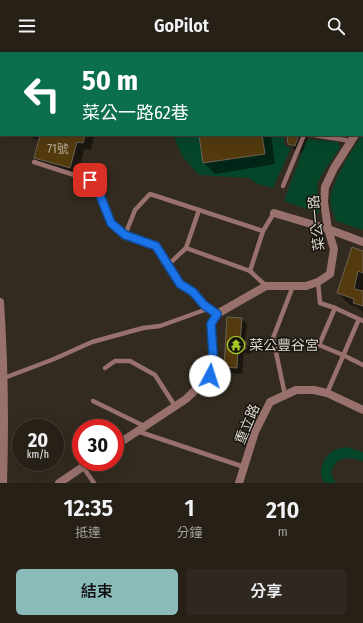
<!DOCTYPE html>
<html lang="zh-TW">
<head>
<meta charset="utf-8">
<style>
  body { margin:0; font-family:"Fira Sans Condensed","Noto Sans TC",sans-serif; background:#2e2820; color:#f1f3f6; height:100vh; display:flex; flex-direction:column; font-size:15px; white-space:nowrap }
  * { box-sizing:border-box; margin:0 }
  p { font-size:13px; color:#a4a3a1 }
  .icon { flex:none; width:22px; height:22px; fill:none; stroke:currentColor; stroke-width:2; stroke-linecap:round; stroke-linejoin:round }
  .map { position:relative; height:431px; overflow:hidden }
  .panel { display:flex; flex-direction:column; background:#262017; flex:1 }
  .panel>* { flex:none }
  .guide { position:absolute; left:0px; top:0px; width:363px; height:84px; box-shadow:0 4px 16px #0002,0 0 0 1px #423e36; background:#0b6e4f; color:#fff; overflow:hidden }
  .speed { position:absolute; left:12px; top:367px; display:flex; gap:8px; font-size:20px; font-weight:700; text-align:center }
  .speed>* { display:grid; place-content:center; width:52px; height:52px; border-radius:50%; background:#262017; box-shadow:0 4px 16px #0002,0 0 0 1px #423e36; line-height:1 }
  .speed small { font-size:10px; font-weight:400 }
  .speed .limit { border:6px solid #d22; background:#fff; color:#111 }
  .pin { position:absolute; display:grid; place-items:center; width:34px; height:34px; color:#fff; margin:-17px; border-radius:8px; box-shadow:0 2px 6px #0006 }
  .me { position:absolute; width:44px; margin:-22px; rotate:5deg; stroke-linejoin:round; filter:drop-shadow(0 0 3px #0008) }
  .turn { display:flex; align-items:center; gap:14px; height:84px; padding:0 16px; font-size:18px }
  .turn .icon { width:52px; height:52px; stroke-width:2.5 }
  .turn b { display:block; font-size:28px; line-height:34px }
  .eta { display:flex; justify-content:space-evenly; align-items:center; height:68px; text-align:center }
  .eta b { font-size:24px; font-weight:600; line-height:28px }
  .cta { display:flex; gap:8px; margin-top:auto; padding:8px 16px }
  .cta a { flex:1; height:46px; border-radius:6px; background:#8bbbb9; color:#111; font-size:16px; font-weight:600; line-height:46px; text-align:center }
  .cta a+a { background:#2e2820; color:#f1f3f6 }
  header { display:flex; justify-content:space-between; align-items:center; height:52px; padding:0 16px; background:#262017; font-size:18px; font-weight:600 }
  .map>svg:first-child { display:block }
  .green { fill:#05462b }
  .shadow { fill:#0007 }
  .building { fill:#533b0e; stroke:#6a6254 }
  .lines { fill:none; stroke-linecap:round; stroke-linejoin:round }
  .service { stroke:#98706c; stroke-width:4.5 }
  .minor { stroke:#98706c; stroke-width:8 }
  .route-casing { stroke:#114b97; stroke-width:10 }
  .route { stroke:#1a73e8; stroke-width:7 }
  .labels { text-anchor:middle; stroke-width:3; stroke-linejoin:round; paint-order:stroke }
  .number-label { font-size:12px; fill:#b9af9e }
  .street-label { font-size:14px; fill:#dbd6ce; stroke:#18140f }
  .poi-label { font-size:14px; fill:#dbd6ce; stroke:#18140f; text-anchor:start }
</style>
</head>
<body>
<header><svg class="icon" aria-label="menu" viewBox="0 0 24 24"><path d="M4 6h16M4 12h16M4 18h16"/></svg>GoPilot<svg class="icon" aria-label="search" viewBox="0 0 24 24"><circle cx="10" cy="10" r="6"/><path d="M15 15l6 6"/></svg></header>
<div class="map">
<svg width="363" height="431" viewBox="0 0 363 431">
  <rect width="100%" height="100%" fill="#332b1f"/>
  <!-- green -->
  <g class="green">
    <rect x="167" y="0" width="129" height="1"/>
    <polygon points="173,83 284,83 284,90 286,95 291,96 273,136 257,132 249,126 199,123 182,104"/>
    <path d="M363 83V178L336 169C333 160 330 154 331 144 333 130 353 94 363 83Z"/>
    <polygon points="307,87 338,90 340,96 322,122 317,132 319,161 284,149"/>
    <path d="M347 395 363 400V409C348 405 336 403 331 421L336 431H324C317 418 324 402 337 397 340 396 344 396 347 395Z"/>
  </g>
  <!-- shadow -->
  <g class="shadow">
    <polygon points="38,0 95,0 96,1 38,1"/>
    <rect x="188" y="0" width="71" height="1"/>
    <rect x="302" y="0" width="26" height="1"/>
    <polygon points="30,83 94,83 91,98 84,97 78,123 43,114 35,106 40,88 34,87"/>
    <polygon points="200,83 271,83 275,112 215,122 204,111"/>
    <polygon points="288,83 309,83 302,101 296,99 289,92"/>
    <polygon points="363,200 363,260 357,255 349,252 338,241"/>
    <polygon points="241,267 247,272 245,291 252,297 251,302 244,301 242,322 230,321 225,315"/>
  </g>
  <!-- building -->
  <g class="building">
    <polygon points="40,83 85,83 83,91 77,90 70,116 34,106"/>
    <polygon points="199,83 262,83 265,102 203,111"/>
    <polygon points="287,83 299,83 295,94 288,92"/>
    <polygon points="352,195 363,199 363,221 358,219 354,237 363,239 363,254 353,251 354,247 337,241"/>
    <polygon points="227,265 242,266 240,290 246,290 246,297 238,296 237,316 224,315"/>
  </g>
  <g class="lines">
    <!-- service -->
    <g class="service">
      <polyline points="314,83 351,89"/>
      <polyline points="34,110 90,128 95,133 111,171 125,183 156,194 180,232 193,240 203,253 217,262"/>
      <polyline points="283,134 304,83"/>
      <polyline points="125,183 135,158 150,142 263,179 274,161"/>
      <polyline points="186,196 250,219 266,234"/>
      <polyline points="169,212 186,196 199,158"/>
      <polyline points="250,219 263,179"/>
      <polyline points="318,230 320,251 335,256 319,293 343,303 363,313"/>
      <polyline points="335,256 363,269"/>
      <polyline points="105,316 115,309 130,309 155,323 175,354"/>
      <polyline points="4,326 54,307 92,290 143,276 160,274 210,256"/>
      <polyline points="327,341 359,267"/>
      <polyline points="285,343 273,286 293,234"/>
      <polyline points="93,349 144,374"/>
      <polyline points="137,379 244,415"/>
      <polyline points="83,415 94,431"/>
    </g>
    <!-- minor -->
    <g class="minor">
      <polyline points="3,1 3,0"/>
      <polyline points="0,21 1,14"/>
      <polyline points="362,74 363,73"/>
      <polyline points="274,161 328,177 363,190"/>
      <path d="M0 250C4 310 5 370 3 431"/>
      <polyline points="115,394 186,347 210,324 213,301 211,272 217,262 266,234 306,234 318,230 330,222 334,197 328,177 324,150 325,135 334,116 355,83"/>
      <polyline points="59,431 90,410"/>
      <polyline points="239,431 255,380 270,350 296,338 314,338 327,341 363,358"/>
    </g>
  </g>
  <g class="lines">
    <defs>
      <polyline id="route" points="90,128 96,133 111,171 125,183 156,194 180,232 193,240 204,253 217,262 211,272 213,301 210,324"/>
    </defs>
    <!-- route casing -->
    <use href="#route" class="route-casing"/>
    <!-- route -->
    <use href="#route" class="route"/>
  </g>
  <!-- icons -->
  <defs>
    <symbol id="temple-ring" viewBox="-11 -11 22 22"><circle r="9.5" fill="#18140f" stroke="#a4c824" stroke-width="1.5"/><path d="M0-6L5-2H3V0L6.5 2.5H4V6H1.5V3h-3V6H-4V2.5H-6.5L-3 0V-2H-5Z" fill="#a4c824"/></symbol>
  </defs>
  <g fill-rule="evenodd">
    <use href="#temple-ring" x="226" y="283" width="20" height="20"/>
  </g>
  <g class="labels">
    <!-- number labels -->
    <g class="number-label">
      <text x="58" y="101">71號</text>
    </g>
    <!-- street labels -->
    <g class="street-label">
      <text transform="translate(316 171) rotate(-96)" y="5">菜公一路</text>
      <text transform="translate(247 372) rotate(-67)" y="5">重立路</text>
    </g>
    <!-- poi labels -->
    <g class="poi-label">
      <text x="249" y="298">菜公豐谷宮</text>
    </g>
  </g>
</svg>
<div class="speed"><div>20<small>km/h</small></div><div class="limit">30</div></div>
<div class="pin" style="left:90px;top:128px;background:#d93025"><svg class="icon" aria-label="arrive" viewBox="0 0 24 24"><path d="M6 21V4h12l-3 4 3 4H6"/></svg></div>
<svg class="me" style="left:210px;top:324px" viewBox="-20 -20 40 40"><circle r="19" fill="#fff"/><path d="M0-13L10 11 0 6-10 11z" fill="#1a73e8"/></svg>
<div class="guide">
<div class="turn"><svg class="icon" aria-label="left" viewBox="0 0 24 24"><path d="M17 20v-9H6M10 6l-5 5 5 5"/></svg><div><b>50 m</b>菜公一路62巷</div></div>
</div>
</div>
<section class="panel">
<div class="eta">
<div><b>12:35</b><p>抵達</p></div>
<div><b>1</b><p>分鐘</p></div>
<div><b>210</b><p>m</p></div>
</div>
<div class="cta"><a>結束</a><a>分享</a></div>
</section>
</body>
</html>
